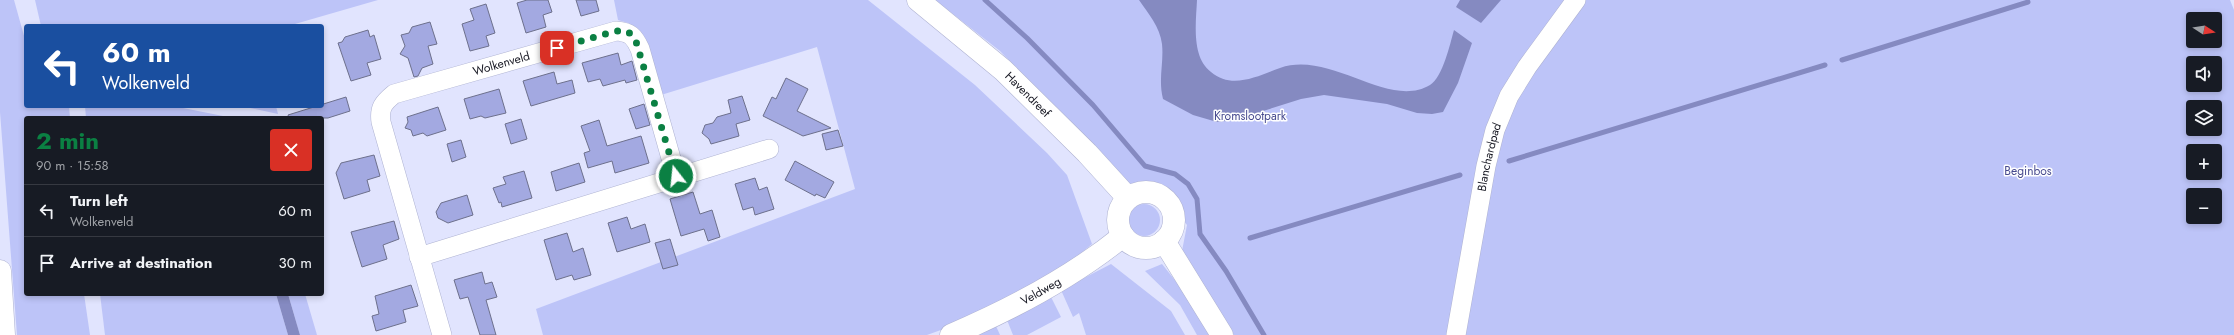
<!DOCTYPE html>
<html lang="en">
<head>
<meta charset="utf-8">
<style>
  body { margin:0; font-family:Jost,sans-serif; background:#20242c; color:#f1f3f6; height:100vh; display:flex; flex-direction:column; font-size:15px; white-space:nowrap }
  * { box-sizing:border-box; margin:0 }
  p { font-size:13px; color:#9ea1a6 }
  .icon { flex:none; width:22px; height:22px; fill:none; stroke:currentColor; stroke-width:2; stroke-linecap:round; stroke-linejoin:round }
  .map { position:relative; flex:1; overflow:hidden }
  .details { position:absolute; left:24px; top:116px; width:300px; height:180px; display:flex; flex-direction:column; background:#171b24; border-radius:4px; box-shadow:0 2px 6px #0003 }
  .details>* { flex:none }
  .guide { position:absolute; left:24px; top:24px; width:300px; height:84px; border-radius:4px; box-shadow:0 2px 6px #0003; background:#1a4fa0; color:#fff; overflow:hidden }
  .needle { width:26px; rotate:102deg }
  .controls { position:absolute; left:2186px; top:12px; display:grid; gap:8px }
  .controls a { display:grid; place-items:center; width:36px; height:36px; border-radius:4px; background:#171b24; box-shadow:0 2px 6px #0003; font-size:20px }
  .pin { position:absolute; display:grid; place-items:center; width:34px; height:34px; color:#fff; margin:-17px; border-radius:8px; box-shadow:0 2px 6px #0006 }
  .me { position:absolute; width:44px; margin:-22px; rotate:344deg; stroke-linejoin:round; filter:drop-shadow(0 0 3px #0008) }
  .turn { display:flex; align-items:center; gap:14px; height:84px; padding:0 12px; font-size:18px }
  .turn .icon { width:52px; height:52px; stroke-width:2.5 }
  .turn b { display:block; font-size:28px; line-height:34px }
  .round { display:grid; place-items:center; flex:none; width:42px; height:42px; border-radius:4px; background:#20242c }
  .headline { display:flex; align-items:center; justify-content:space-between; height:68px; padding:0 12px }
  h1 { font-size:24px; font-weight:700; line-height:30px; color:#0b8043 }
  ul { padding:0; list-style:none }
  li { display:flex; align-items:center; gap:12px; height:52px; padding:0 12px; border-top:1px solid #363941 }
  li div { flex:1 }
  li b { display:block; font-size:15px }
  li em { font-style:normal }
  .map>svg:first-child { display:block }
  .green { fill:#bdc4f8; fill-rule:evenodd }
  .water { fill:#858ac1 }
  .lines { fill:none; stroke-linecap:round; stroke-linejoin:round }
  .stream { stroke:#858ac1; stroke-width:5 }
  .building { fill:#a3a9e1; stroke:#6d708c }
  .minor-casing { stroke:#afb3d2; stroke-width:20 }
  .tertiary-casing { stroke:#afb3d2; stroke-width:23 }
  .minor { stroke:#fff; stroke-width:19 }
  .tertiary { stroke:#fff; stroke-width:22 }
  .route { stroke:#0b8043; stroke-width:7; stroke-dasharray:0 12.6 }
  .labels { text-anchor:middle; stroke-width:3; stroke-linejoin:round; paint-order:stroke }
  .street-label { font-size:12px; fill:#161722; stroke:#fff }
  .park-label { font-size:12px; fill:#474a8f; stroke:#fff }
</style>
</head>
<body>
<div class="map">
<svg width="2234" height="335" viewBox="0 0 2234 335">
  <rect width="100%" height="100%" fill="#e1e4fe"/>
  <!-- green -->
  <g class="green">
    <polygon points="0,0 14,0 26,43 26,106 69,106 70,118 26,118 26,294 84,294 90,335 17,335 0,112"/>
    <polygon points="35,0 378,0 288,26 41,26"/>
    <path d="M614 0H868L975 85 1047 153 1067 175 1092 244C1047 283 983 316 927 335H543L536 309 855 189 817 47 661 95 639 30 628 23 618 20Z"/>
    <path d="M935 0H2230L2234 10V335H1234L1191 269 1182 251 1187 225 1157 185 1129 184 1000 51ZM2193 19H2215V41H2193ZM2193 63H2215V85H2193ZM2193 107H2215V129H2193ZM2193 151H2215V173H2193ZM2193 195H2215V217H2193Z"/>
    <polygon points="85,106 173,106 233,118 86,118"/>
    <polygon points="241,106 276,106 278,114"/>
    <circle cx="1144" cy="220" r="16"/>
    <polygon points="1111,264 1171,311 1185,335 1086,335 1079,313 1073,317 1061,290"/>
    <polygon points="1162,264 1189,298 1210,335 1197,335 1180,305 1145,271"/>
    <polygon points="100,294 276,294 288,335 105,335"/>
    <polygon points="288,294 305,294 317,335 300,335"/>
    <polygon points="1051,297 1061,317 1027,335 1013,335 1007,320"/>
    <polygon points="996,326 1000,335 975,335"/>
  </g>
  <!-- water -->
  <g class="water">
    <path d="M1139 0H1197C1196 22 1191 57 1211 72 1232 90 1258 76 1280 68 1331 50 1388 110 1430 85 1443 77 1450 44 1454 30L1472 43 1458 83 1443 112 1432 114 1417 113 1387 104 1324 95 1301 99 1235 120 1217 122 1193 115 1163 99C1158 79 1164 63 1162 44 1160 27 1148 13 1139 0Z"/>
    <polygon points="1460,0 1501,0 1481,23 1456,7"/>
    <polygon points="276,294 288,294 300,335 288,335"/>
  </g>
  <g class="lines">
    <!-- stream -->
    <g class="stream">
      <polyline points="985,0 1027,38 1093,105 1145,166 1175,174 1188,184 1197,199 1200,234 1226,271 1264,335"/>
      <polyline points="1842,60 2028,2"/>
      <polyline points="1509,161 1825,65"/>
      <polyline points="1250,238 1460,175"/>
    </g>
  </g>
  <!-- building -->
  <g class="building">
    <polygon points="527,0 548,0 552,12 543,15 546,27 526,33 517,3"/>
    <polygon points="576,0 596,0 599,11 581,16"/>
    <polygon points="486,4 495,33 486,36 489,46 470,51 462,24 474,20 470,9"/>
    <polygon points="430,22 437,44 428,46 433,64 422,68 418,76 414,77 408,58 400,54 405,46 401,35 409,33 412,27"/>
    <polygon points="368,30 370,37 374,35 381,59 367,63 371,75 351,81 338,43 342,42 345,37"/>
    <polygon points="618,53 621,65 632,61 637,80 626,83 625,80 603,86 600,79 588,82 582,63"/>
    <polygon points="554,72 557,84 572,80 575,93 531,106 523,81"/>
    <polygon points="786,78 808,89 797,111 831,128 803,136 763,116 772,97 776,99"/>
    <polygon points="499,89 506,113 485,118 481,116 470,119 464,99"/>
    <polygon points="742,96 750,120 736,124 739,136 711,144 709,139 702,133 705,125 713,123 717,117 731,113 728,100"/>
    <polygon points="346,97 350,111 328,118 289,118 288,115"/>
    <polygon points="644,104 650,125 636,129 629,109"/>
    <polygon points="438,107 446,130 427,136 423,133 413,136 411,130 405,128 408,122 407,117"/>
    <polygon points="521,119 527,139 511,144 505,124"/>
    <polygon points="599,120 607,146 641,136 649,163 615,173 612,161 588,168 584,153 590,151 581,126"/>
    <polygon points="838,130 843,146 826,150 822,134"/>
    <polygon points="461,140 466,157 452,162 447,144"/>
    <polygon points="374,155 380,176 367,180 370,191 344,199 336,173 341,163"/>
    <polygon points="795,161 834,182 825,198 816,194 815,196 785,180"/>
    <polygon points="579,163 585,182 556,191 551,172"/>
    <polygon points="524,171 532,198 502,207 501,202 499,203 493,188 506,184 503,177"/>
    <polygon points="755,178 759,190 767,187 774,209 755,215 753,207 743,210 735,184"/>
    <polygon points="693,192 700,214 712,210 720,237 708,241 704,229 681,236 670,199"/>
    <polygon points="467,195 473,215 448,223 438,218 436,212 441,203"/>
    <polygon points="627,217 631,229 645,224 650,242 617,252 608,223"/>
    <polygon points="394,221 399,239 383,245 387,259 362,267 351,232"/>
    <polygon points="567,233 573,252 583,248 591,275 574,280 572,275 556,280 544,240"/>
    <polygon points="670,239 678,265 663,269 655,243"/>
    <polygon points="482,272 485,284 492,282 497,297 486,300 496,335 480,335 468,297 460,299 454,280"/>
    <polygon points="411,285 418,306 403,310 406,322 376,331 372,316 379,314 375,296"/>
  </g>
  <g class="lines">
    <defs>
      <g id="minor">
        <polyline points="419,257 769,149"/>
        <path id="s1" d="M442 335 381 122C379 108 383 103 394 94L616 31C630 32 634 36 640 49L676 176"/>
        <path id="s2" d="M1456 335 1486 166 1495 130 1509 96 1527 67 1576 0"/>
      </g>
      <g id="tertiary">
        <path id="s3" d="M918 0 1003 70 1087 153 1128 198"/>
        <circle cx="1146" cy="220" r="28"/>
        <polyline points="1164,241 1222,335"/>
        <polyline points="0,271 4,335"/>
        <path id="s4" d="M951 335C1012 309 1071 278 1123 236"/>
      </g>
    </defs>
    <!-- minor casing -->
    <use href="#minor" class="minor-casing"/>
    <!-- tertiary casing -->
    <use href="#tertiary" class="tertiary-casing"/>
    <!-- minor -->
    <use href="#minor" class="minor"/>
    <!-- tertiary -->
    <use href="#tertiary" class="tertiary"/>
  </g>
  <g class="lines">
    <!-- route -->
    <polyline class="route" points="557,48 616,31 627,31 635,38 676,176"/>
  </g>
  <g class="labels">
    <!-- street labels -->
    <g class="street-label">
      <text dy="4" stroke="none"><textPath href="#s1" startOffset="366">Wolkenveld</textPath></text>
      <text dy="4" stroke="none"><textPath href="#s3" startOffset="145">Havendreef</textPath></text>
      <text dy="4" stroke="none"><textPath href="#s2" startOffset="181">Blanchardpad</textPath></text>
      <text dy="4" stroke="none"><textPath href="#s4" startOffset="100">Veldweg</textPath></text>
    </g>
    <!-- park labels -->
    <g class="park-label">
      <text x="1250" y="120">Kromslootpark</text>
      <text x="2028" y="175">Beginbos</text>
    </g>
  </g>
</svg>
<div class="controls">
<a><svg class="needle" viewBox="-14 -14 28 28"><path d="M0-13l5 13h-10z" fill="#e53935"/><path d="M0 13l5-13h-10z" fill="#9ea1a6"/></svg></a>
<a><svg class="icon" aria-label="sound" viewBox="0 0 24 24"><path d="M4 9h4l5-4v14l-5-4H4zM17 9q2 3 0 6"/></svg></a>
<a><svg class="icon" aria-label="layers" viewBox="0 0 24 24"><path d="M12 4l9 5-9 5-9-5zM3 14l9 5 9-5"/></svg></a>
<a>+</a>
<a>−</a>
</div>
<div class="pin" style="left:557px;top:48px;background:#d93025"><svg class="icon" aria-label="arrive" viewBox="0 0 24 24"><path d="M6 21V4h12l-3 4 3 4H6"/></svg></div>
<svg class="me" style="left:676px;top:176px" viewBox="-20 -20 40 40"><circle r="17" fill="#0b8043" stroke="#fff" stroke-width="3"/><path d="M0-11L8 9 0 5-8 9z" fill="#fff"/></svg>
<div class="guide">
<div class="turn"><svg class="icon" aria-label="left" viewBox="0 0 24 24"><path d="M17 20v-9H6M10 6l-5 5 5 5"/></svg><div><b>60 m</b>Wolkenveld</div></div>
</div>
<section class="details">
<div class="headline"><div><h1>2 min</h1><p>90 m · 15:58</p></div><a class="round" style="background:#d93025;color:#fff"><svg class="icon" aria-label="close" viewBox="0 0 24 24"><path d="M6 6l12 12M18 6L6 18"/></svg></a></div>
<ul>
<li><svg class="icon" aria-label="left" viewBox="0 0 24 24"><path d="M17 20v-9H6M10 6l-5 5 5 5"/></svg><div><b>Turn left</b><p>Wolkenveld</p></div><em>60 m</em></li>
<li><svg class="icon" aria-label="arrive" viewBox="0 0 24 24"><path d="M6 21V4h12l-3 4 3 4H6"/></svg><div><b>Arrive at destination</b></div><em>30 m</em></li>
</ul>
</section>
</div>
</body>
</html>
